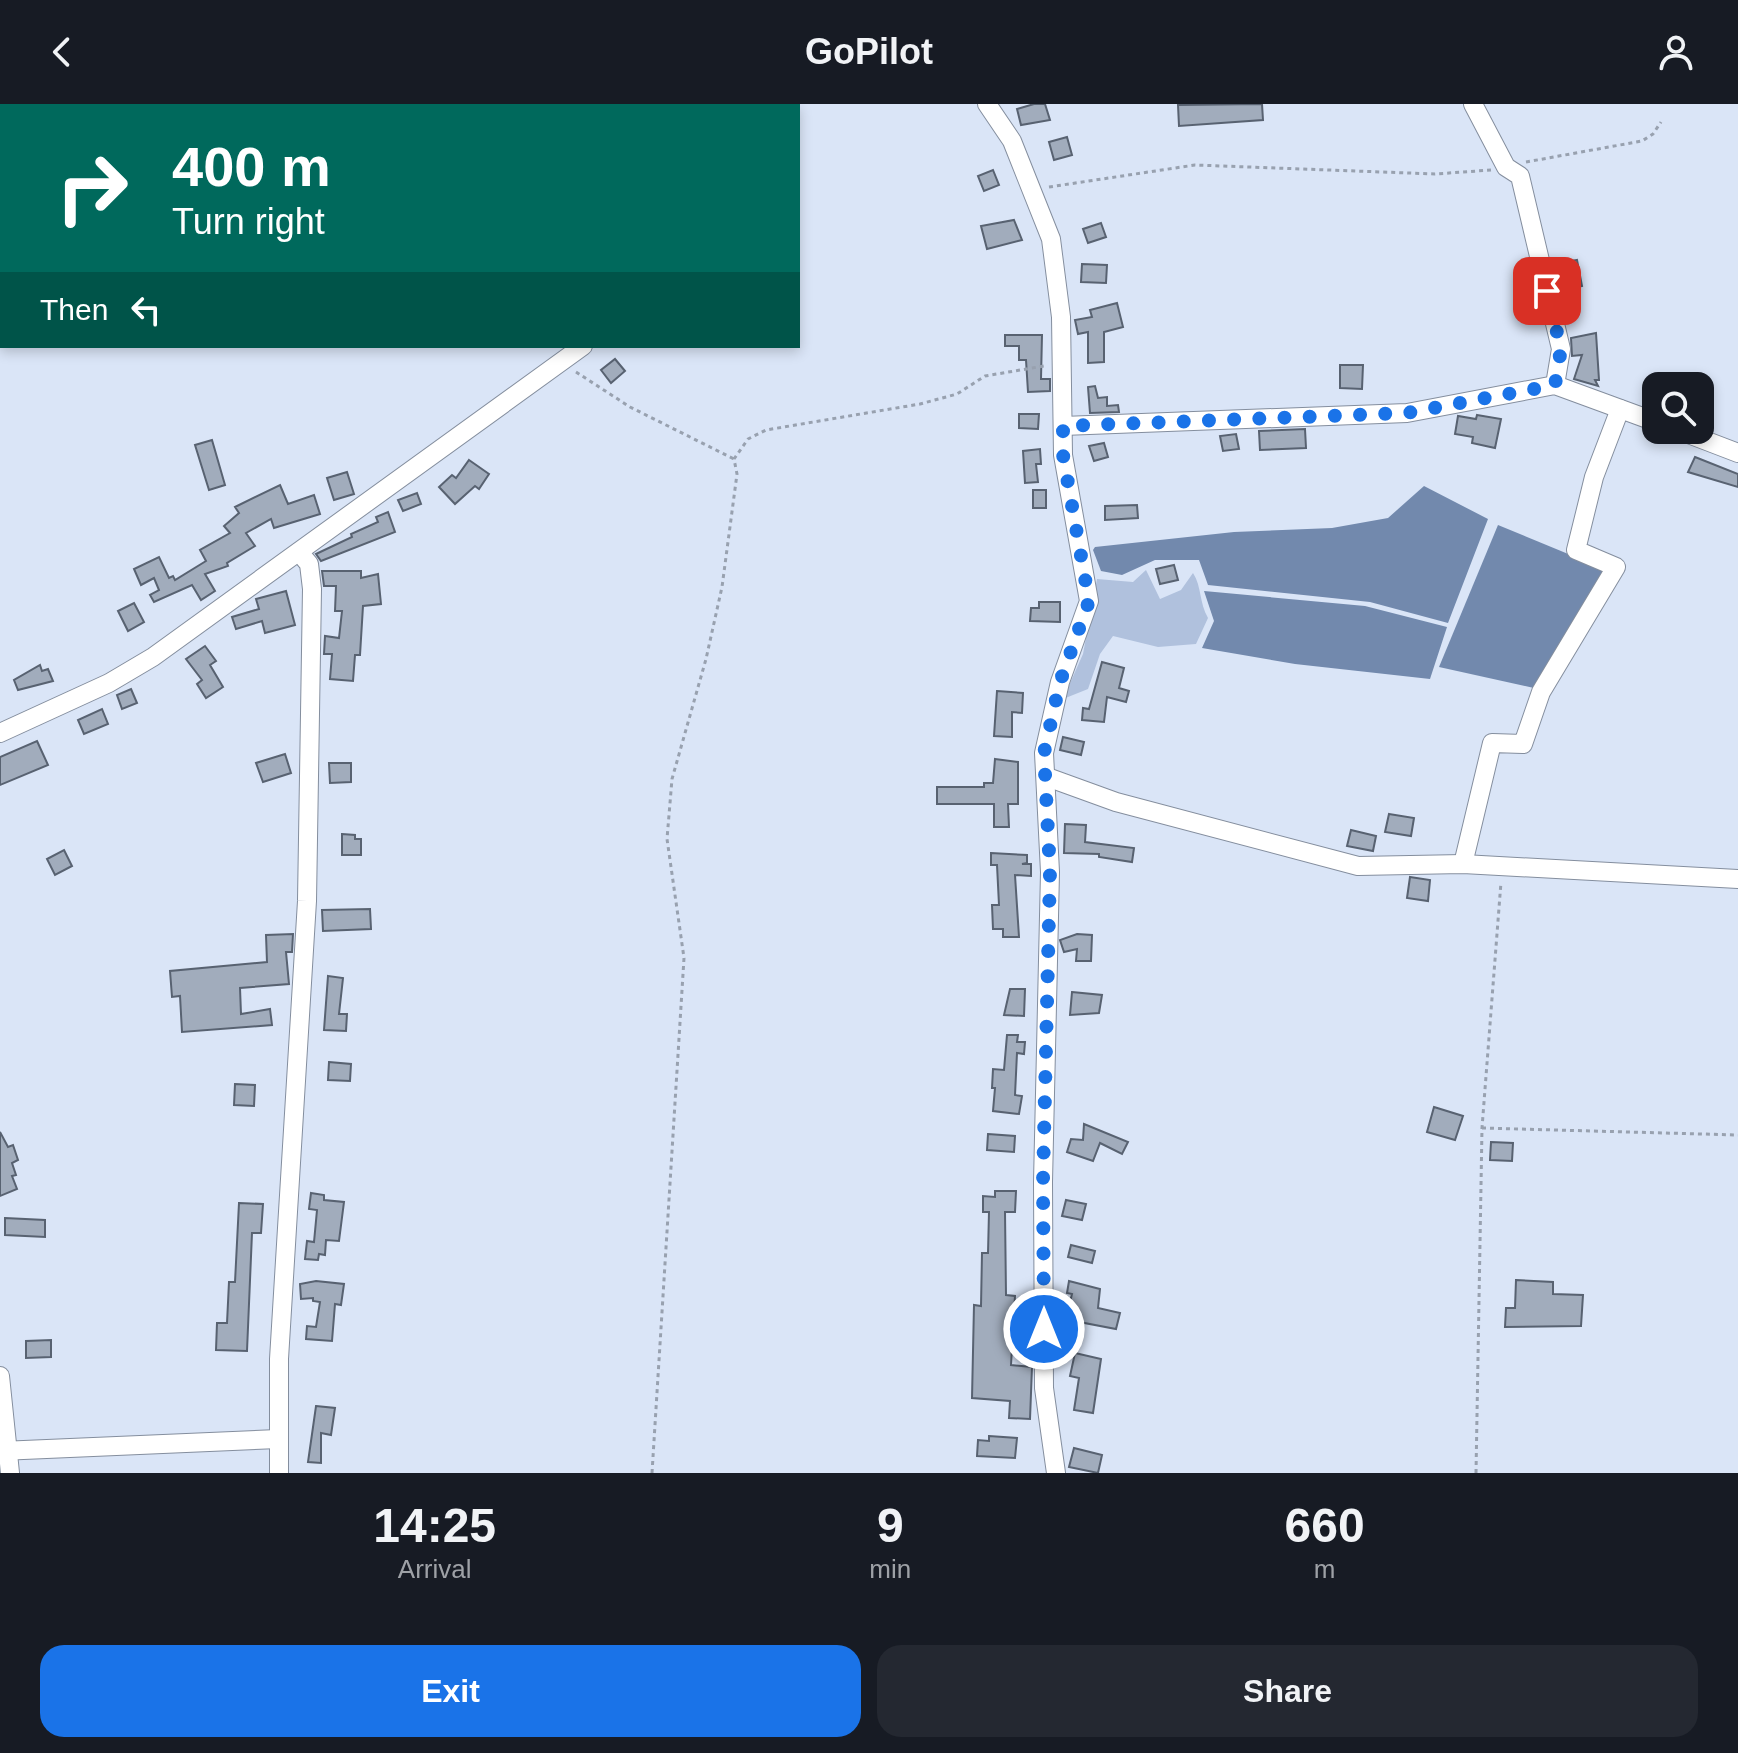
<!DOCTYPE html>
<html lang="en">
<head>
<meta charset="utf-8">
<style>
  body { margin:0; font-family:Helvetica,sans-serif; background:#242831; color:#f1f3f6; height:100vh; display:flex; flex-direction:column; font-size:30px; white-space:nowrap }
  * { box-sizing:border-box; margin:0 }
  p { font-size:26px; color:#9ea1a6 }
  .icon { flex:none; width:44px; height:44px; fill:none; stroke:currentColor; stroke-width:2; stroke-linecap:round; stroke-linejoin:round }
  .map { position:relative; height:1369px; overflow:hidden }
  .panel { display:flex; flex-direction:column; background:#171b24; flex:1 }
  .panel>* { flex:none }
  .top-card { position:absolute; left:0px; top:0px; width:800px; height:244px; box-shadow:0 4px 12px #0003; background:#00695c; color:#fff; overflow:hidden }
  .tools { position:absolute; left:1642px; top:268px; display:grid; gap:16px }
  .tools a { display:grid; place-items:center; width:72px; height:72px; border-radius:16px; background:#171b24; box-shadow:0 4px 12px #0003; font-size:40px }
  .pin { position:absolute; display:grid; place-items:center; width:68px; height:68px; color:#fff; margin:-34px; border-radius:16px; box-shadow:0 4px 12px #0006 }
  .me { position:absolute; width:88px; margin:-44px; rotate:0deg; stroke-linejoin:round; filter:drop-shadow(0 0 6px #0008) }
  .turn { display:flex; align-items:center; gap:28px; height:168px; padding:0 40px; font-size:36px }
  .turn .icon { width:104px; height:104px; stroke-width:2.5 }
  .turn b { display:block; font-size:56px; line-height:68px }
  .then { display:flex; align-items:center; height:76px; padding:0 40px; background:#0003; gap:16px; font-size:30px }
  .eta { display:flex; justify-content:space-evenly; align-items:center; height:136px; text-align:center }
  .eta b { font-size:48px; font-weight:700; line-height:56px }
  .cta { display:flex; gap:16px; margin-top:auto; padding:16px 40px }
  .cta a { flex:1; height:92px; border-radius:24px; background:#1a73e8; color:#fff; font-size:32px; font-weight:700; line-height:92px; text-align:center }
  .cta a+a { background:#242831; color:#f1f3f6 }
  header { display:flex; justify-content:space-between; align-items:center; height:104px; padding:0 40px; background:#171b24; font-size:36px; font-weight:700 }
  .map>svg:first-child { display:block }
  .green { fill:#b0c1dd }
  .water { fill:#7289ad }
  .building { fill:#a1acbc; stroke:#586271; stroke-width:2 }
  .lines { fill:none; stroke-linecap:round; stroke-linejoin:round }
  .minor-casing { stroke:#848e9e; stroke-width:20 }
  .path { stroke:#98a1af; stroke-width:3; stroke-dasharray:4 4; stroke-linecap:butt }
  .minor { stroke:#fff; stroke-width:18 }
  .route { stroke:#1a73e8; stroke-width:14; stroke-dasharray:0 25.2 }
</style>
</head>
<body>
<header><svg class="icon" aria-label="back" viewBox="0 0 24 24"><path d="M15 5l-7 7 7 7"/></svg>GoPilot<svg class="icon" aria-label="person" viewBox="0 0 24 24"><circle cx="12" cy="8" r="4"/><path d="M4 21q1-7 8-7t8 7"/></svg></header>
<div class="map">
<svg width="1738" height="1369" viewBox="0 0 1738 1369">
  <rect width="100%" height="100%" fill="#dae5f7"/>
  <!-- green -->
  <path class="green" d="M1146 466 1160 495 1181 486 1193 469C1202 483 1199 499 1208 514L1196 540 1158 543 1113 532 1100 550 1088 585 1063 595 1083 550 1097 475 1133 478Z"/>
  <!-- water -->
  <g class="water">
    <polygon points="1424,382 1488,415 1448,519 1370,498 1208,481 1199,456 1155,456 1122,471 1101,467 1093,446 1095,443 1234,428 1332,424 1388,414"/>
    <polygon points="1498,421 1607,466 1534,584 1439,563"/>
    <polygon points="1204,487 1365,502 1447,523 1430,575 1295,560 1202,544 1214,517"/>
  </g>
  <!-- building -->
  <g class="building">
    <polygon points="1034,0 1045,0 1050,16 1021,21 1017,5"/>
    <polygon points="1262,0 1263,16 1179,22 1178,1"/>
    <polygon points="1067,33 1072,51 1054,56 1049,38"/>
    <polygon points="993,66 999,81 984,87 978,72"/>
    <polygon points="1014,116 1022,136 987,145 981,122"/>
    <polygon points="1101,119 1106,133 1088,139 1083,125"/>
    <polygon points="1577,156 1582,182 1560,187 1554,160"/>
    <polygon points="1082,160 1107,161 1106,179 1081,178"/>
    <polygon points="1117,199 1123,223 1104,228 1104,258 1088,259 1088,228 1078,230 1075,216 1092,213 1090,206"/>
    <polygon points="1596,229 1599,276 1595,276 1598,282 1574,275 1582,251 1572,252 1571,234"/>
    <polygon points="1005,231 1042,231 1041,275 1050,275 1050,287 1028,288 1026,256 1019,256 1019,242 1005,242"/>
    <polygon points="615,255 625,267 611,279 601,266"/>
    <polygon points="1340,261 1363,261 1362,285 1340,284"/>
    <polygon points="1095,282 1098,294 1107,293 1107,302 1118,301 1119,308 1090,309 1088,283"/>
    <polygon points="1019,310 1039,310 1038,325 1019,324"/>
    <polygon points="1477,311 1501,315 1495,344 1472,339 1473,333 1455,330 1458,312 1476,315"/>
    <polygon points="1305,325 1306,344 1260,346 1259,327"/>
    <polygon points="1236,330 1239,345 1223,347 1220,332"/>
    <polygon points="212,336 225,381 209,386 195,341"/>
    <polygon points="1104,339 1108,353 1094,357 1089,342"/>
    <polygon points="1040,345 1041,360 1036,360 1038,378 1025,379 1023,347"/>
    <polygon points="1695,353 1738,370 1738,383 1688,368"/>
    <polygon points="469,356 489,370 479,385 475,382 455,400 439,383 452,371 456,374"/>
    <polygon points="347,368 354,390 334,396 327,374"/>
    <polygon points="280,381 288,400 314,391 320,410 274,424 271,415 246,429 255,442 227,459 228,462 205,470 215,487 201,496 192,481 154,498 150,491 159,486 154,474 141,481 134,465 159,453 169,474 173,472 175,476 206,457 200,446 230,429 224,422 239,409 235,403"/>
    <rect x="1033" y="386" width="13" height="18"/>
    <polygon points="417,389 421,400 403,407 398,396"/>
    <polygon points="1137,401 1138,414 1105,416 1105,402"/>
    <polygon points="388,408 395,428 321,457 316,450 352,433 351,430 378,418 376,413"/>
    <polygon points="1174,461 1178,476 1160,480 1156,465"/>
    <polygon points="322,467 361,467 361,474 378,470 381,500 363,502 360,551 355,551 353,577 330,575 332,550 324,550 325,532 339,534 342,507 335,507 336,482 324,482"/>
    <polygon points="286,487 295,521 265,529 262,517 236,525 232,513 259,505 256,495"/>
    <polygon points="1039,498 1060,498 1060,518 1030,517 1031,504 1039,504"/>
    <polygon points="134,499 144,518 128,527 118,507"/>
    <polygon points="205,542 216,557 210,561 223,583 206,594 197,580 202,576 186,555"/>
    <polygon points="1102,558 1124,564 1119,584 1129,587 1126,598 1107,593 1104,618 1082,616 1083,604 1089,605"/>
    <polygon points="40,561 42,567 48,565 53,577 18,586 14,576"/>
    <polygon points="131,585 137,599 122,605 117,591"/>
    <polygon points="997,587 1023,589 1022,609 1012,608 1012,633 994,632"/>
    <polygon points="102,605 108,620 84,630 78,616"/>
    <polygon points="1063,633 1084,638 1081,651 1060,646"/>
    <polygon points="37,637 48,661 0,681 0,653"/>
    <polygon points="285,650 291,669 263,678 256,659"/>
    <polygon points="995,655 1018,658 1018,700 1008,700 1009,723 994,723 994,700 937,700 937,683 984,683 984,679 993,679"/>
    <polygon points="329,659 351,659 351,678 330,679"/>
    <polygon points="1389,710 1414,714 1411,732 1385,728"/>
    <polygon points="1065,720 1086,721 1085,738 1134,744 1132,758 1099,753 1099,750 1064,749"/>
    <polygon points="1351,726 1376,732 1373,747 1347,742"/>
    <polygon points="342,730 355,731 355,735 361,735 361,751 342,751"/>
    <polygon points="64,746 72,762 55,771 47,755"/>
    <polygon points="991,749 1027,751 1027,759 1022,760 1031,760 1031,772 1015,771 1019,833 1003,833 1003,825 993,825 992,801 999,801 997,761 991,761"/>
    <polygon points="1410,773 1430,776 1428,797 1407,794"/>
    <polygon points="370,805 371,825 323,827 322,806"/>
    <polygon points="293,830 292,848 286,848 289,880 240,884 241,910 270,905 272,921 182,928 180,892 172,893 170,867 267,858 266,831"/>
    <polygon points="1077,830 1092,831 1091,857 1076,857 1077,845 1064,848 1060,836"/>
    <polygon points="328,872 343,874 339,910 347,910 346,927 324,926"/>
    <polygon points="1010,885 1025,885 1024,912 1004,911"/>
    <polygon points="1072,888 1102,891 1099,909 1070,911"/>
    <polygon points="1007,931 1018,931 1017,938 1025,938 1024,950 1017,949 1015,991 1022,992 1019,1010 993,1007 995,984 992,984 993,965 1004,966"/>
    <polygon points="329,958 351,960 350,977 328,976"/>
    <polygon points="235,980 255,981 254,1002 234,1001"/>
    <polygon points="1434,1003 1463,1012 1455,1036 1427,1028"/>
    <polygon points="1084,1020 1128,1038 1122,1050 1100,1039 1093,1057 1067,1048 1071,1035 1083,1036"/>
    <polygon points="0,1028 8,1043 13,1041 18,1056 12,1059 16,1071 12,1072 17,1085 0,1092"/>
    <polygon points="988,1030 1015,1032 1014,1048 987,1046"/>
    <polygon points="1491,1038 1513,1039 1512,1057 1490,1056"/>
    <polygon points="995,1087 1016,1087 1015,1108 1005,1108 1006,1191 1015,1192 1011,1261 1032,1263 1030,1315 1009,1314 1010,1297 972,1294 974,1201 981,1202 982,1149 988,1149 989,1108 983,1108 983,1092 995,1093"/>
    <polygon points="311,1089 324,1091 324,1096 344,1098 339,1137 326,1136 325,1151 319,1150 318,1156 305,1155 307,1137 314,1138 317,1106 309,1105"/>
    <polygon points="1066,1096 1086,1100 1082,1116 1062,1112"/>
    <polygon points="239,1099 263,1100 261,1129 252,1129 247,1247 216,1246 217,1219 227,1219 229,1178 235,1178"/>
    <polygon points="5,1114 45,1116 45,1133 5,1131"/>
    <polygon points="1071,1141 1095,1147 1092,1159 1068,1153"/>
    <polygon points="1516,1176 1553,1178 1553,1190 1583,1191 1581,1222 1505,1223 1506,1204 1515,1204"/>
    <polygon points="316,1177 344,1180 341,1201 335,1200 332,1237 306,1235 307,1222 316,1223 320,1198 313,1197 313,1194 301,1195 300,1180"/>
    <polygon points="1069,1177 1100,1185 1098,1204 1120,1209 1116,1225 1079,1218 1075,1235 1056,1231 1060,1217 1065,1218 1072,1190 1067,1189"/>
    <polygon points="51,1236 51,1253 26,1254 26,1237"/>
    <polygon points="1075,1249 1101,1255 1093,1309 1074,1306 1079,1274 1070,1272"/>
    <polygon points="316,1302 335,1304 331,1331 321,1329 321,1359 308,1358"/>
    <polygon points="989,1332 1017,1334 1015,1354 977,1352 978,1336 989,1337"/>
    <polygon points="1074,1344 1102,1351 1098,1369 1069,1363"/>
  </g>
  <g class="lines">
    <defs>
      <g id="minor">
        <polyline points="987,0 1012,37 1051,135 1061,213 1063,351 1089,497 1060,578 1044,649 1050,768 1043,1078 1044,1284 1056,1369"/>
        <polyline points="1473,0 1506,63 1520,72 1561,245 1555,281"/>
        <polyline points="89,2 91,0"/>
        <polyline points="778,2 780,0"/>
        <polyline points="0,82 2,81"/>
        <polyline points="1063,322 1407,309 1555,281 1656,318"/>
        <polyline points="1678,326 1738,349"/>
        <polyline points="0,629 109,579 153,553 583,242"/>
        <polyline points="1047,673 1116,698 1358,762 1463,760 1738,775"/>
        <polyline points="1463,760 1492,639 1523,640 1541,588 1616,463 1576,446 1594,373 1620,305"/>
        <polyline points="0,1272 10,1369"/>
        <polyline points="0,1347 278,1335"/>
        <polyline points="279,1369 279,1255 307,797 312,485 309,460 299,448"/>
      </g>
    </defs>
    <!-- minor casing -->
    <use href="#minor" class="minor-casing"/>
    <!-- path -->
    <g class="path">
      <polyline points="1526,58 1642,37 1653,30 1661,18"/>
      <polyline points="1049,83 1195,61 1435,70 1491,66"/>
      <polyline points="576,268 630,303 734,355"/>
      <polyline points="1482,1024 1738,1031"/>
      <polyline points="652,1369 684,854 667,735 672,675 706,555 722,483 737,370 734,355 748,335 766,326 920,300 957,290 985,272 1044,262"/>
      <polyline points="1476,1369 1482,1024 1501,778"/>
    </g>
    <!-- minor -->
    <use href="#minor" class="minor"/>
  </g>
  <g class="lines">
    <!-- route -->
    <polyline class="route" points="1044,1225 1043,1078 1050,768 1044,649 1060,578 1089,497 1063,351 1063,322 1407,309 1555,281 1561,245 1547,187"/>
  </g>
</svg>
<div class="tools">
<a><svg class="icon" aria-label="search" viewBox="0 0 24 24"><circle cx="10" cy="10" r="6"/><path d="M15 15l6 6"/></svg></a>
</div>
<div class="pin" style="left:1547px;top:187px;background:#d93025"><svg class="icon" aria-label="arrive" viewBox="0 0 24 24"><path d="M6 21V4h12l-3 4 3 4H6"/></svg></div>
<svg class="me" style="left:1044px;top:1225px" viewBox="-20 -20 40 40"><circle r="17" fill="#1a73e8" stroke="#fff" stroke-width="3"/><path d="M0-11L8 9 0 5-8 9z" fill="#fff"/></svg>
<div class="top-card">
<div class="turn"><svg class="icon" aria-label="right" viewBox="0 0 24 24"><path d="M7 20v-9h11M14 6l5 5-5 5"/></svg><div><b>400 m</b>Turn right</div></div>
<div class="then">Then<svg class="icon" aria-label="left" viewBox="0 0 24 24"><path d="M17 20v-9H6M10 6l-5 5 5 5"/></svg></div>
</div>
</div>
<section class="panel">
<div class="eta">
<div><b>14:25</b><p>Arrival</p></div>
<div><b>9</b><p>min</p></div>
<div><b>660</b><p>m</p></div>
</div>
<div class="cta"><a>Exit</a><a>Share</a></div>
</section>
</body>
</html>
